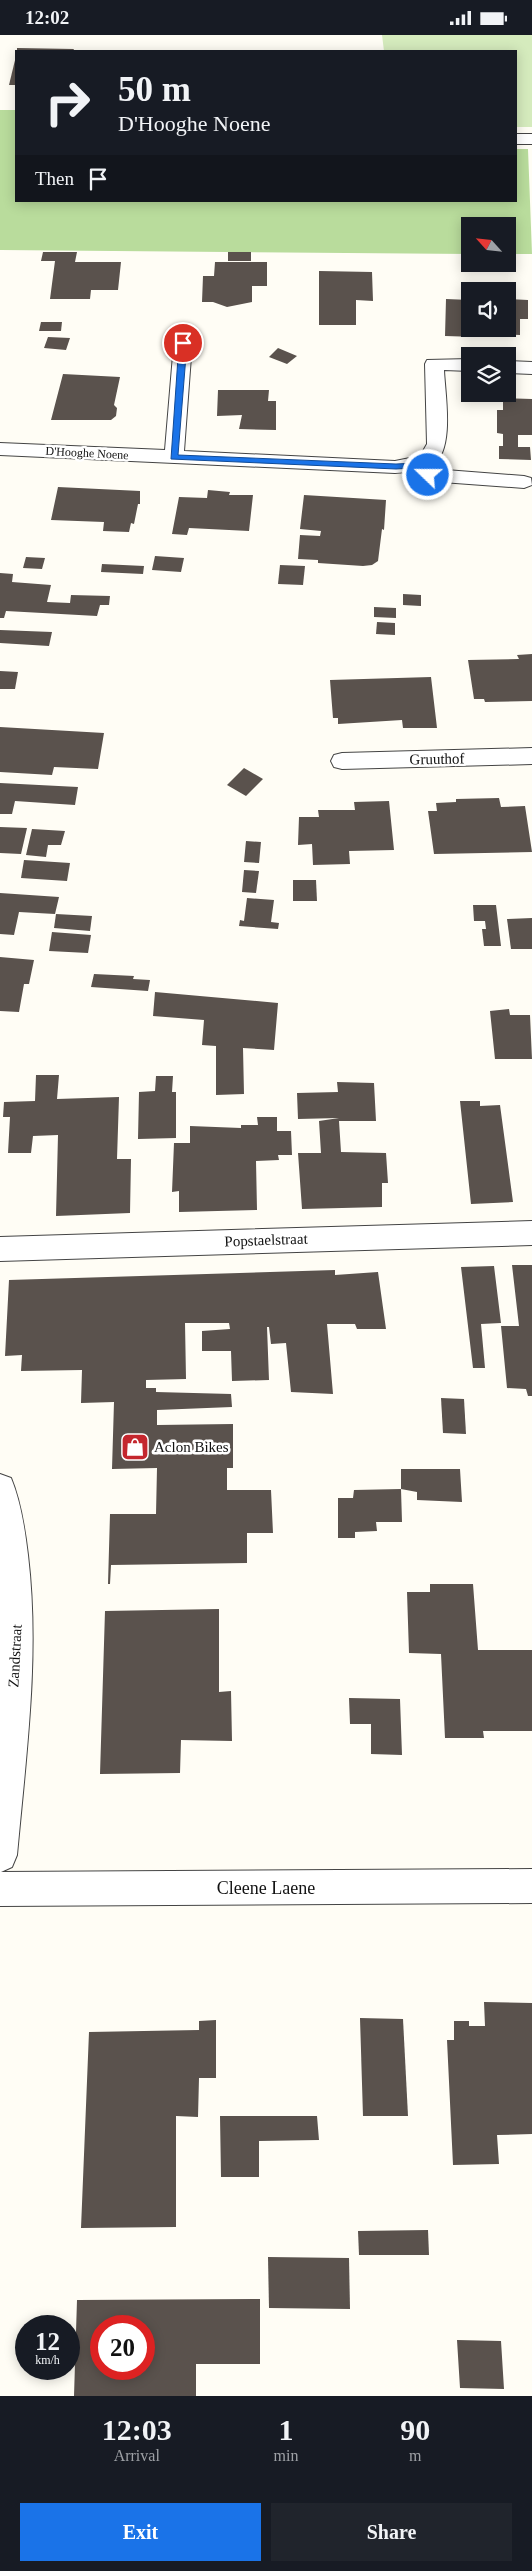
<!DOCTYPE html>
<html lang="en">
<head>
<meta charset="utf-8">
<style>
  body { margin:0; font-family:Georgia,serif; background:#20242c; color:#f1f3f6; height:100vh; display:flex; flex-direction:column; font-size:19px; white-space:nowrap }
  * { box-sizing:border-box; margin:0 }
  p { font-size:16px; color:#9ea1a6 }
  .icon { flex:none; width:28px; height:28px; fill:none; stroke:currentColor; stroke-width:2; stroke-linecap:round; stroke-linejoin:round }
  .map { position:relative; height:2361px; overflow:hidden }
  .drawer { display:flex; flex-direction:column; background:#171b24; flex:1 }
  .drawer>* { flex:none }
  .hud { position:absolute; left:15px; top:15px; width:502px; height:152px; border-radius:0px; box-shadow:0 2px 12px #0003; background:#171b24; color:#f1f3f6; overflow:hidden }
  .needle { width:32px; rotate:297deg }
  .fabs { position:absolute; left:461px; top:182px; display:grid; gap:10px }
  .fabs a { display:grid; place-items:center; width:55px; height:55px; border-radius:0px; background:#171b24; box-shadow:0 2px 12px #0003; font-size:25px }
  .speed { position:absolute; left:15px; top:2280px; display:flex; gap:10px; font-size:25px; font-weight:700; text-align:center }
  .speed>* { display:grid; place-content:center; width:65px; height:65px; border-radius:50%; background:#171b24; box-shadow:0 2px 12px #0003; line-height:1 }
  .speed small { font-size:12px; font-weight:400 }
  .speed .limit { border:8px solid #d22; background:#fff; color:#111 }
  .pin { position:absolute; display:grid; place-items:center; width:42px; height:42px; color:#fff; margin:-21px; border:2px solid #fff; border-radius:50%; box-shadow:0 1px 5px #0007 }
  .me { position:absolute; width:55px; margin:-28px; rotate:292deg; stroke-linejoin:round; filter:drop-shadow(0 0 4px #0008) }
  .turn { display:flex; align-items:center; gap:18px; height:105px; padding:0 20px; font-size:22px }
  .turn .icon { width:65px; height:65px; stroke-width:2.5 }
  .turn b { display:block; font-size:35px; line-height:42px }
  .then { display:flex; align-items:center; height:48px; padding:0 20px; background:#0003; gap:10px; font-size:19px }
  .eta { display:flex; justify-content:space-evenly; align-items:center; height:85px; text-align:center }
  .eta b { font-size:30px; font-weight:700; line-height:35px }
  .primary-button { display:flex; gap:10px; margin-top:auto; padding:10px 20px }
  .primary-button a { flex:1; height:58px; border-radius:0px; background:#1a73e8; color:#fff; font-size:20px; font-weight:700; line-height:58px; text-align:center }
  .primary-button a+a { background:#20242c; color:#f1f3f6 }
  .status { display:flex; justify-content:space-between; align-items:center; height:35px; padding:0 25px; background:#171b24; direction:ltr }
  .status svg { height:14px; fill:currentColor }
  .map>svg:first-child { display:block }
  .green { fill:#d5ebbd }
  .forest { fill:#b9dc9c }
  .building { fill:#5a524d; fill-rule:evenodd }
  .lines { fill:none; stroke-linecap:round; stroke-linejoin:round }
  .lane-casing { stroke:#444; stroke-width:2 }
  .street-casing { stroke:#444; stroke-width:2 }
  .lane { fill:#fff; fill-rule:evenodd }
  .street { fill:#fff; fill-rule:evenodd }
  .route { fill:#1a73e8; stroke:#114b97 }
  .labels { text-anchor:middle; stroke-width:5; stroke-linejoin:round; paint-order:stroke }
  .far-street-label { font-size:12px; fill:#111; stroke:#fff }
  .street-label { font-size:15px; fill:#111; stroke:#fff }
  .poi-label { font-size:15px; fill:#111; stroke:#fff; text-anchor:start }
  .near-street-label { font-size:18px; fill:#111; stroke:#fff }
</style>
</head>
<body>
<div class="status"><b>12:02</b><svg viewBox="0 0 49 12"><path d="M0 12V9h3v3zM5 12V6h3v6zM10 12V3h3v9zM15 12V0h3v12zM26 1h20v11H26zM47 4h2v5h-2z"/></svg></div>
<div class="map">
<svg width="532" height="2361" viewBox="0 0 532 2361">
  <rect width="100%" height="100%" fill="#fffdf5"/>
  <!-- green -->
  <polygon class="green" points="382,0 532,0 532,92 516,92 516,16 384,16"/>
  <!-- forest -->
  <polygon class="forest" points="0,75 16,75 16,166 516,166 516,114 528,114 532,219 508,219 508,191 470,191 470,219 0,215"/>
  <!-- building -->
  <g class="building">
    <polygon points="17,13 74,14 73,16 17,16"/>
    <polygon points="16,22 16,50 9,50 16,21"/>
    <polygon points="43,217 77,217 75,227 121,227 118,255 91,255 90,264 50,264 55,226 41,226"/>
    <rect x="228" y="217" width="23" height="9"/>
    <polygon points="215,227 267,227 267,251 252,251 252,267 227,272 213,267 202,267 203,241 214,241"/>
    <polygon points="319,236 372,237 373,266 356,265 356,290 319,290"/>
    <polygon points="446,264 470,265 470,294 508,294 508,264 528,265 528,284 520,284 520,300 478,298 477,302 445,301"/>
    <polygon points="41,287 62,287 61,296 39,296"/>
    <polygon points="48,302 70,303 66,315 44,313"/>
    <polygon points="278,313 297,321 287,329 269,322"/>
    <polygon points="63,339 120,342 114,370 117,373 116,381 111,385 51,385"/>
    <polygon points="218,355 269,355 268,366 276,366 276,395 239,394 242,380 217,381"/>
    <polygon points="503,363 532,364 532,400 518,400 518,412 530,412 531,425 499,424 499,411 503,411 503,399 497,398 497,375 503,375"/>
    <polygon points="58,452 140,456 140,469 138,469 134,489 131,488 129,497 103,496 104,487 51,485"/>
    <polygon points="208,455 230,457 229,460 253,460 249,496 189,493 187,500 172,499 179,462 207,463"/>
    <polygon points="304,460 386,465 384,495 382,494 378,526 372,530 363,531 318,528 318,525 298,524 300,500 320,501 321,496 300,494"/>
    <polygon points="155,521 184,523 181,537 152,535"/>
    <polygon points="26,522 45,523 42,534 23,533"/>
    <polygon points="102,529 144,531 143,539 101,537"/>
    <polygon points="280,530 305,531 303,550 278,549"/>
    <polygon points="0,538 13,539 12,547 51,550 47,567 70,568 71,560 110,561 109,570 100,570 97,581 6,576 4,583 0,583"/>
    <polygon points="403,559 421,560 421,571 403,570"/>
    <polygon points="374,572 396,573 396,583 374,582"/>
    <polygon points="377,587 395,588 395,600 376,599"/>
    <polygon points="0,595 52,597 49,611 0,608"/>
    <polygon points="532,619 532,666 485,667 484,664 474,664 468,625 519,624 517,620"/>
    <polygon points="0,636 18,637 15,654 0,654"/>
    <polygon points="431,642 437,693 403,693 402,685 338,689 338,683 333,683 330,645"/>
    <polygon points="0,692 104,698 98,734 54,732 52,740 0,737"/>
    <polygon points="244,733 263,744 246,761 227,750"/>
    <polygon points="0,748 78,752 75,770 15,766 12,779 0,779"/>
    <polygon points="499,763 501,772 525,771 532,817 434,819 428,776 437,776 436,768 456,767 456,764"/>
    <polygon points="389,766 394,815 349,816 350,829 313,830 312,809 298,810 299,782 319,782 318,775 355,775 354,767"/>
    <polygon points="0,792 27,793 21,819 0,818"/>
    <polygon points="32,794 65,796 61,810 48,810 46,822 26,820"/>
    <polygon points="246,806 261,807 259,828 244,827"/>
    <polygon points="24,825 70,828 67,846 21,843"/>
    <polygon points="244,835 259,836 256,858 242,857"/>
    <polygon points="293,845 316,845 317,866 293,866"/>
    <polygon points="0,858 59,862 55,879 19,877 14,900 0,899"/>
    <polygon points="247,863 274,865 271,887 279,888 278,894 239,891 240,885 244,886"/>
    <polygon points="473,870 496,870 501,911 484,911 482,894 486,894 485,886 474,886"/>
    <polygon points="56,879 92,881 90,896 54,893"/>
    <polygon points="532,883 532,914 511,914 507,884"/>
    <polygon points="52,897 91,900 88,918 49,916"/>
    <polygon points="0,922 34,925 29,949 24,949 19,977 0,976"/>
    <polygon points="94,939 134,941 133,944 150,945 148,956 91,952"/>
    <polygon points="155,957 278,968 274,1015 243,1013 244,1059 216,1060 216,1011 202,1010 204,985 153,981"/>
    <polygon points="509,974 510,980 530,980 532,1024 495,1024 490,976"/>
    <polygon points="36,1040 59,1040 57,1064 119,1062 117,1124 131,1124 130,1178 56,1181 58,1100 33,1101 31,1118 8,1118 10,1082 3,1082 4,1067 35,1066"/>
    <polygon points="156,1041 173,1041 172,1057 176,1057 176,1103 138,1104 139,1057 155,1056"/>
    <polygon points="337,1047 374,1048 376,1086 339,1086 341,1117 386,1118 388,1148 382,1148 382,1172 302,1174 298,1118 321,1118 319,1086 339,1083 298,1084 297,1058 338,1057"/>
    <polygon points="460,1066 480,1066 480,1071 500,1070 513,1167 471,1169"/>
    <polygon points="257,1082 277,1082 277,1096 291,1096 292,1120 278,1120 279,1125 256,1126 257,1175 179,1177 179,1156 172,1157 174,1108 190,1108 190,1091 241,1093 241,1090 258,1090"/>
    <polygon points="512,1230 532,1230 532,1361 528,1361 526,1354 507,1353 501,1291 519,1291"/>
    <polygon points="494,1231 501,1288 481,1289 485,1333 473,1333 461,1232"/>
    <polygon points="335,1235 335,1240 378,1237 386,1294 357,1294 355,1289 327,1289 333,1359 291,1357 286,1308 271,1309 269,1292 267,1292 269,1345 232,1346 231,1316 202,1316 202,1296 230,1294 229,1288 185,1288 186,1344 146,1345 146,1353 156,1353 156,1357 231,1359 232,1372 157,1375 157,1390 233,1389 233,1433 227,1433 227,1455 271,1455 273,1498 247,1498 247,1528 111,1530 110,1549 108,1549 110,1479 156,1479 157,1433 112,1434 114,1367 81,1368 82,1335 21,1336 22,1320 5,1321 9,1245"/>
    <polygon points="441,1363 464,1364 466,1399 443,1398"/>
    <polygon points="401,1434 460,1434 462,1467 417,1465 417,1457 401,1454 402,1487 376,1487 377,1496 355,1497 355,1503 338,1503 338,1463 353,1463 354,1455 401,1454"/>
    <polygon points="430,1549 473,1549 478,1615 532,1615 532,1696 483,1696 484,1703 445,1703 441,1619 409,1618 407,1557 430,1557"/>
    <polygon points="219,1574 219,1657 231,1656 232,1706 181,1705 180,1738 100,1739 105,1576"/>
    <polygon points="349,1663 400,1664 402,1720 371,1719 371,1689 350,1689"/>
    <polygon points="484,1967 532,1968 532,2099 497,2100 499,2129 453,2130 447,2005 454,2005 454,1986 469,1986 469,1991 485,1991"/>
    <polygon points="360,1983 403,1984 408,2081 363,2081"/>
    <polygon points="216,1985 216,2043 199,2043 198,2082 176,2081 176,2192 81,2193 89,1997 199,1995 199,1986"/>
    <polygon points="220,2081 317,2081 319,2105 259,2106 259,2142 221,2142"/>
    <polygon points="428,2195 429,2220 359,2220 358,2196"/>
    <polygon points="268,2222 349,2223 350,2274 269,2273"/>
    <path d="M260 2264V2329H196V2361H74L77 2265ZM101 2291H144V2334H101Z"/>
    <polygon points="457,2305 501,2306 504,2354 460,2353"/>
  </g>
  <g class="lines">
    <defs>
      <polygon id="lane" points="414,424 433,434 524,441 531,443 532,450 524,453 428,446 421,444 404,430 407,426"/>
      <g id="street">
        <rect x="516" y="99" width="16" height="10"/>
        <path d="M183 302 190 304 192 308 184 416 395 426 420 421 427 409 425 329 427 325 470 324V336L444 335C445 359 455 414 433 430 423 437 407 437 395 438L0 420V408L165 415 174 308 176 304Z"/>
        <polygon points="508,326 532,327 532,339 508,338"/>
        <polygon points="532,713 532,729 342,734 334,732 331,726 334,720 342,718"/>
        <polygon points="532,1186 532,1210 0,1226 0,1202"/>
        <path d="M0 1439 11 1443C21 1467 25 1495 28 1520 40 1620 26 1721 17 1820L12 1832 1 1837 532 1834V1868L0 1871Z"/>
      </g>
    </defs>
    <!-- lane casing -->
    <use href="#lane" class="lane-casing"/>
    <!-- street casing -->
    <use href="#street" class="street-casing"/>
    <!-- lane -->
    <use href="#lane" class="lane"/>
    <!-- street -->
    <use href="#street" class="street"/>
  </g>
  <!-- route -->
  <polygon class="route" points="183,306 187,308 178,420 396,429 417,428 432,440 425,442 412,433 396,434 171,424 179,308"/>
  <!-- icons -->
  <defs>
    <symbol id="shop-square" viewBox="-11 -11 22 22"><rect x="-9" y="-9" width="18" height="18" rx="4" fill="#c4262e" stroke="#fff"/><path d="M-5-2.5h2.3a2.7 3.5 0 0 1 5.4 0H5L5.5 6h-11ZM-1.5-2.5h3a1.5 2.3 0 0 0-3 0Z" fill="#fff"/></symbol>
  </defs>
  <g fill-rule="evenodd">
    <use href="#shop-square" x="119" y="1396" width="32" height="32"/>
  </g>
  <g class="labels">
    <!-- far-street labels -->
    <g class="far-street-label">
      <text transform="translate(87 418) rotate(3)" y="4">D'Hooghe Noene</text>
    </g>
    <!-- street labels -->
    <g class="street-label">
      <text transform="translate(437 724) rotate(-1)" y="5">Gruuthof</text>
      <text transform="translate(266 1205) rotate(-2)" y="5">Popstaelstraat</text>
      <text transform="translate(15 1621) rotate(-87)" y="5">Zandstraat</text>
    </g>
    <!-- poi labels -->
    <g class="poi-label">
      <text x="154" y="1417">Aclon Bikes</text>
    </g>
    <!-- near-street labels -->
    <g class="near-street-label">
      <text x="266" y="1859">Cleene Laene</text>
    </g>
  </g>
</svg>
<div class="fabs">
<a><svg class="needle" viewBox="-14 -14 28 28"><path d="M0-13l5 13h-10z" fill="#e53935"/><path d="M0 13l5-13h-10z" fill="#9ea1a6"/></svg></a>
<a><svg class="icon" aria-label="sound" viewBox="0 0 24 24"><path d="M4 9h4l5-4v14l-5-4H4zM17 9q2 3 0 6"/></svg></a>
<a><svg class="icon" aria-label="layers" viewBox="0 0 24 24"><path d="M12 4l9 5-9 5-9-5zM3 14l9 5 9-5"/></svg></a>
</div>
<div class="speed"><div>12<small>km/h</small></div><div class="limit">20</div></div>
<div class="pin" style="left:183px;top:308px;background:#d93025"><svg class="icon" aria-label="arrive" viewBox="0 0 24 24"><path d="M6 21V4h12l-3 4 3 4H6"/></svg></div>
<svg class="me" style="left:428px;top:440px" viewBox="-20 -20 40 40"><circle r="17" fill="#1a73e8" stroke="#fff" stroke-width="3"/><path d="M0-11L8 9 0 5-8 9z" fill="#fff"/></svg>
<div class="hud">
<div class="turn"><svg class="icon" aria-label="right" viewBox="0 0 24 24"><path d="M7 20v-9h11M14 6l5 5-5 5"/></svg><div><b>50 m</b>D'Hooghe Noene</div></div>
<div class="then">Then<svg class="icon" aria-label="arrive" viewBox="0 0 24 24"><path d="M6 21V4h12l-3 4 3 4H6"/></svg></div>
</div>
</div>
<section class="drawer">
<div class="eta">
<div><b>12:03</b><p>Arrival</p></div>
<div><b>1</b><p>min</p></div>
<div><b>90</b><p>m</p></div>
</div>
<div class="primary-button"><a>Exit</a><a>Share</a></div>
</section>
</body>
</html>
